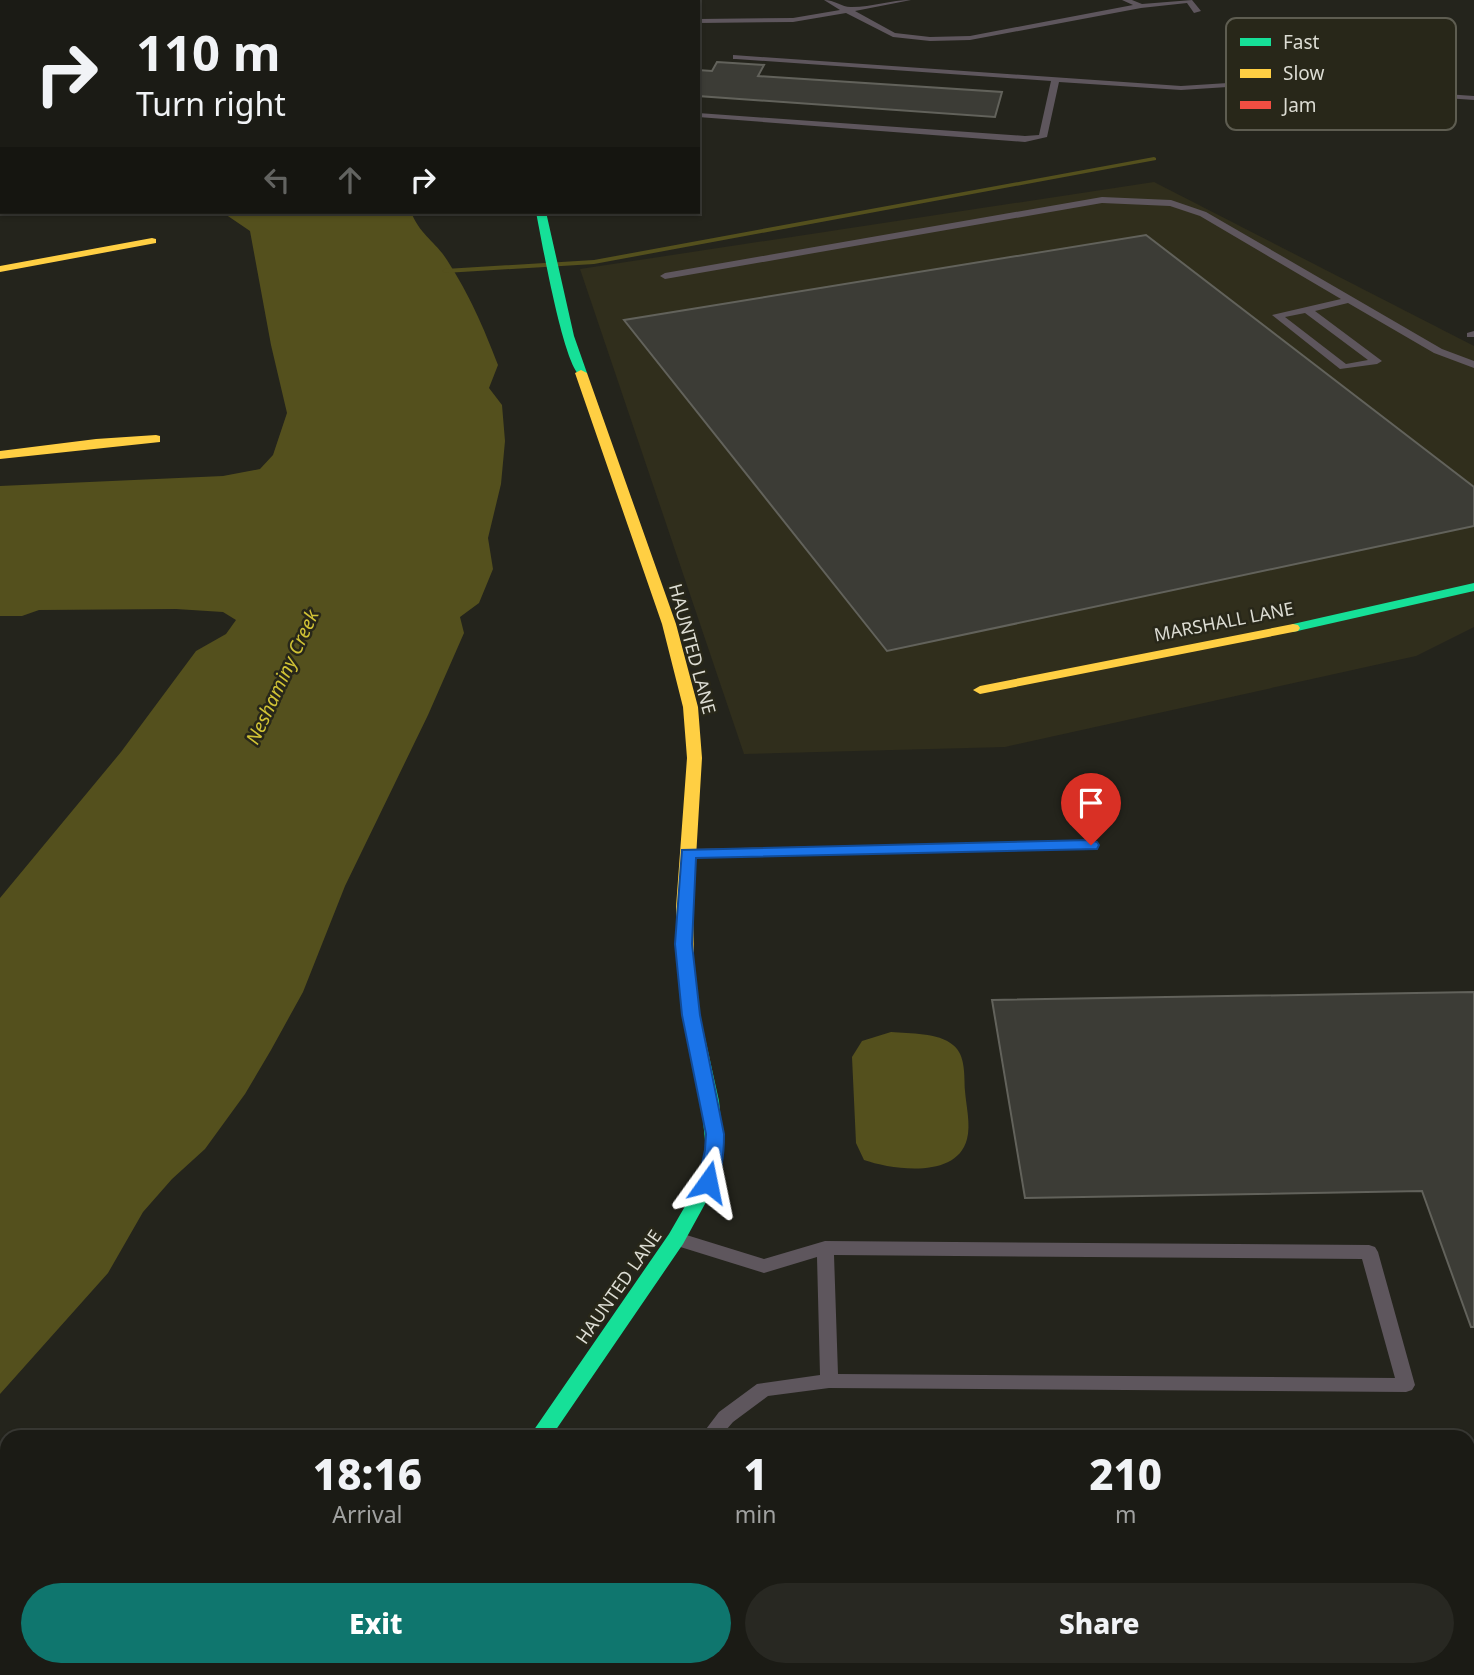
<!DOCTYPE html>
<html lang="en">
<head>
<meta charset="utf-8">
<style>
  body { margin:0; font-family:"Noto Sans",sans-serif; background:#282822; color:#f1f3f6; height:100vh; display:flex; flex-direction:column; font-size:26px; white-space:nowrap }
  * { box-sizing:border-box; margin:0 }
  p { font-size:23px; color:#a0a1a0 }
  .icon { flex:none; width:38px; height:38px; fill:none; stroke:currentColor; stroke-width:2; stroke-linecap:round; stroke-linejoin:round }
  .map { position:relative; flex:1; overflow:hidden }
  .side { position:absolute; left:0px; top:1430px; width:1475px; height:247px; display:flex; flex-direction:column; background:#1b1b15; border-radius:21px 21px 0 0; box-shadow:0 2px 5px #0004,0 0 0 2px #393934 }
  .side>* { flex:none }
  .hud { position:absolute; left:0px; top:0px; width:700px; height:214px; box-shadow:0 2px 5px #0004,0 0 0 2px #393934; background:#1b1b15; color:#f1f3f6; overflow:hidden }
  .pin { position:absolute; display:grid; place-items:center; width:60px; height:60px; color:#fff; margin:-72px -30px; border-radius:50% 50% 50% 0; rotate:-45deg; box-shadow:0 0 7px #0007 }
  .pin .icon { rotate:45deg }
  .me { position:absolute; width:77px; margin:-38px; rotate:12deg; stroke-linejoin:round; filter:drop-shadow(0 0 5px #0008) }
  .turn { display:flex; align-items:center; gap:24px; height:147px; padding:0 21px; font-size:32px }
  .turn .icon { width:91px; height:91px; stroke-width:2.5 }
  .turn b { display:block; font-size:49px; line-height:60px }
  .lanes { display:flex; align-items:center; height:66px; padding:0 21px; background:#0003; justify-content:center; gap:35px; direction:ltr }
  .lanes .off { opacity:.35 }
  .eta { display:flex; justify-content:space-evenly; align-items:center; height:119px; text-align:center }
  .eta b { font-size:42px; font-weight:800; line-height:49px }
  .cta { display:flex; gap:14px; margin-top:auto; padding:14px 21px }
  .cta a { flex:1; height:80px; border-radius:42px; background:#0f766e; color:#fff; font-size:28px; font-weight:800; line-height:80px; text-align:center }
  .cta a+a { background:#282822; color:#f1f3f6 }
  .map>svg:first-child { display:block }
  .built { fill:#302e1c }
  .water { fill:#54501d }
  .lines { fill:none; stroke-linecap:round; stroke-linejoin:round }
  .stream { fill:#54501d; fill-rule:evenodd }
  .building { fill:#3c3c36; stroke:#62625b; stroke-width:2 }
  .lane { fill:#5e565d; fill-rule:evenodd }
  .fast { fill:#16e098; fill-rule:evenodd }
  .slow { fill:#ffcf43; fill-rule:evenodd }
  .jam { fill:#f24e42; fill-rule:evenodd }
  .route { fill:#1a73e8; stroke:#114b97; stroke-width:2 }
  .labels { text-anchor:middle; stroke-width:5; stroke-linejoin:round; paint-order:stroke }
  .street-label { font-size:18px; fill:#dcdcd3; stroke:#282719 }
  .water-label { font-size:19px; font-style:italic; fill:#d1c335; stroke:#282719 }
  .key { fill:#282719; stroke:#5e5d51; stroke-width:2 }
  .key-label { font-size:19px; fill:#dcdcd3 }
</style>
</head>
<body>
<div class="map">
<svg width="1474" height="1675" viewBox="0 0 1474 1675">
  <rect width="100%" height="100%" fill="#24241c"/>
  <!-- built -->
  <polygon class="built" points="1154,182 1474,346 1474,627 1416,656 1005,747 744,754 580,269"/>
  <!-- water -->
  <g class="water">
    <path d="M222 212H411C420 235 435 241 447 260 470 296 483 326 498 365L489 388 502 405 505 441 501 484 488 538 493 569 479 603 460 617 464 633 428 715 345 886 303 992 271 1050 245 1094 205 1149 172 1179 143 1212 108 1273 0 1394V898L121 752 196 651 226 634 236 620 223 612 176 609 39 610 22 616H0V486L223 476 260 469 273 455 287 413 271 345 250 231Z"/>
    <path d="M891 1032C910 1034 938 1032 953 1045 966 1055 964 1076 965 1091 966 1105 971 1125 967 1139 957 1179 893 1170 864 1160L856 1143 852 1057 862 1041Z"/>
  </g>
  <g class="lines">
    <!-- stream -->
    <polygon class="stream" points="1154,157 1156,158 1156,160 594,264 445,273 442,271 445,269 594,260"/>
  </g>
  <!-- building -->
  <g class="building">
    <polygon points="717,62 764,65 758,76 1002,92 995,117 698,96 698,70 712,71"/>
    <polygon points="1146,235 1474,487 1474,526 887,651 624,320"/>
    <polygon points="1474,992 1474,1327 1471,1327 1422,1191 1025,1198 992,1000"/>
  </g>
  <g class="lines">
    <!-- lane -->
    <g class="lane">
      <path d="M824 0C835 0 843 8 852 7 872 7 891 0 911 0L855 11 895 33 930 37 970 36 1133 5 1122 0H1132L1142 4 1192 0 1201 11 1194 13 1187 3 1141 8 970 40 930 41 893 37 846 13 793 22 698 23V19L793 18 840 10Z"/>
      <polygon points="733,55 1181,86 1259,81 1474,96 1474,100 1259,85 1181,90 1059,82 1047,137 1025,142 698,117 698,113 1025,136 1039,135 1051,81 736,59 733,59"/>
      <path d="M1102 197 1171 200 1206 212 1442 349 1474 361V368L1434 353 1348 303 1315 311 1382 361 1377 364 1340 369 1272 315 1341 299 1200 216 1170 206 1102 203 665 279 660 276 665 273ZM1305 313 1368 360 1346 364 1285 317Z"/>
      <rect x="0" y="198" width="2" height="6"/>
      <polygon points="1474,331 1474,337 1467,337 1467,333"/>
      <polygon points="1091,841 1096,842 1098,845 1096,848 690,857 683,853 690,849"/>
      <path d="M680 1233 764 1259 825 1241 1369 1245 1375 1247 1378 1252 1415 1385 1412 1390 1406 1392 829 1388 768 1396 733 1422 720 1437H700L719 1412 757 1384 820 1375 817 1257 764 1273 674 1245 671 1240 674 1235ZM834 1255 1362 1259 1395 1378 838 1374Z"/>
    </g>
    <!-- fast -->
    <g class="fast">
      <polygon points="556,0 564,0 565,2 557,2"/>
      <rect x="0" y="10" width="2" height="6"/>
      <path d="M536 212H546L574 336 587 373 585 375 581 376C564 369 541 237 536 212Z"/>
      <polygon points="1474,583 1474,591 1293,632 1286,628 1293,624"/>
      <polygon points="686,961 694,967 700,1015 719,1101 724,1150 717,1182 683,1244 551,1437 529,1437 669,1234 699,1182 706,1150 701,1101 682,1015 678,967"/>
    </g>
    <!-- slow -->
    <g class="slow">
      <polygon points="70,0 87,0 68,2"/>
      <polygon points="152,238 156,239 156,243 0,272 0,266"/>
      <polygon points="581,370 587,373 676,624 698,707 702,758 693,907 694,967 686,973 678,967 676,907 687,758 683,707 662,624 575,373"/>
      <polygon points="156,435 160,436 160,442 0,459 0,451 96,439"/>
      <polygon points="1293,624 1298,625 1300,628 1298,631 980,694 973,690 980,686"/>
    </g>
    <!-- jam -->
    <polygon class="jam" points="375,1670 400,1670 397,1675 372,1675"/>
  </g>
  <!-- route -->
  <path class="route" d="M1091 840 1097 842 1099 845 1097 849 696 858 692 944 700 1015 724 1134C724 1151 723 1172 714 1187H701L698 1182 705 1150 706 1134 682 1015 675 944 682 850Z"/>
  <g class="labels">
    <!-- street labels -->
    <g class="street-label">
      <text transform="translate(1224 622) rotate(-11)" y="6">MARSHALL LANE</text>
      <text transform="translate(692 649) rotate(75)" y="6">HAUNTED LANE</text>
      <text transform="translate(619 1287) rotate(-55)" y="6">HAUNTED LANE</text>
    </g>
    <!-- water labels -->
    <g class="water-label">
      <text transform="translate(282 677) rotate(-65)" y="7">Neshaminy Creek</text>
    </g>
  </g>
  <!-- legend -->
  <rect x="1226" y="18" width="230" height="112" rx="10" class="key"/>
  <rect x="1240" y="38" width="31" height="8" fill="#16e098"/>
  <rect x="1240" y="69" width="31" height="9" fill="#ffcf43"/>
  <rect x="1240" y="101" width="31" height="8" fill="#f24e42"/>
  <g class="key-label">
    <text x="1283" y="49">Fast</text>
    <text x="1283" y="80">Slow</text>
    <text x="1283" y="112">Jam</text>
  </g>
</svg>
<div class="pin" style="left:1091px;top:845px;background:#d93025"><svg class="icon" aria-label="arrive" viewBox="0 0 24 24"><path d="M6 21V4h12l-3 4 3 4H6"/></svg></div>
<svg class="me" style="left:708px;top:1182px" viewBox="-20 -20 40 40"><path d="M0-17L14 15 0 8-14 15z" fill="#1a73e8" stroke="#fff" stroke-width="4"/></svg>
<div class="hud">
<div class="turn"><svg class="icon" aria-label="right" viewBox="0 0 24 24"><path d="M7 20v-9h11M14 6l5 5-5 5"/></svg><div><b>110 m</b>Turn right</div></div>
<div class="lanes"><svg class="icon off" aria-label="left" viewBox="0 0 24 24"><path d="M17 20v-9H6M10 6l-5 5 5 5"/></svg><svg class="icon off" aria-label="ahead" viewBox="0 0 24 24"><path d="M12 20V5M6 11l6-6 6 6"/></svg><svg class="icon" aria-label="right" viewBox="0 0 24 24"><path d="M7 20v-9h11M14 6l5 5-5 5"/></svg></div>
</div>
<section class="side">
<div class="eta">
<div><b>18:16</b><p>Arrival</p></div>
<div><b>1</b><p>min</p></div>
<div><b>210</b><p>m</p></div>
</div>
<div class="cta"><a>Exit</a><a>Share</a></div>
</section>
</div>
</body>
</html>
